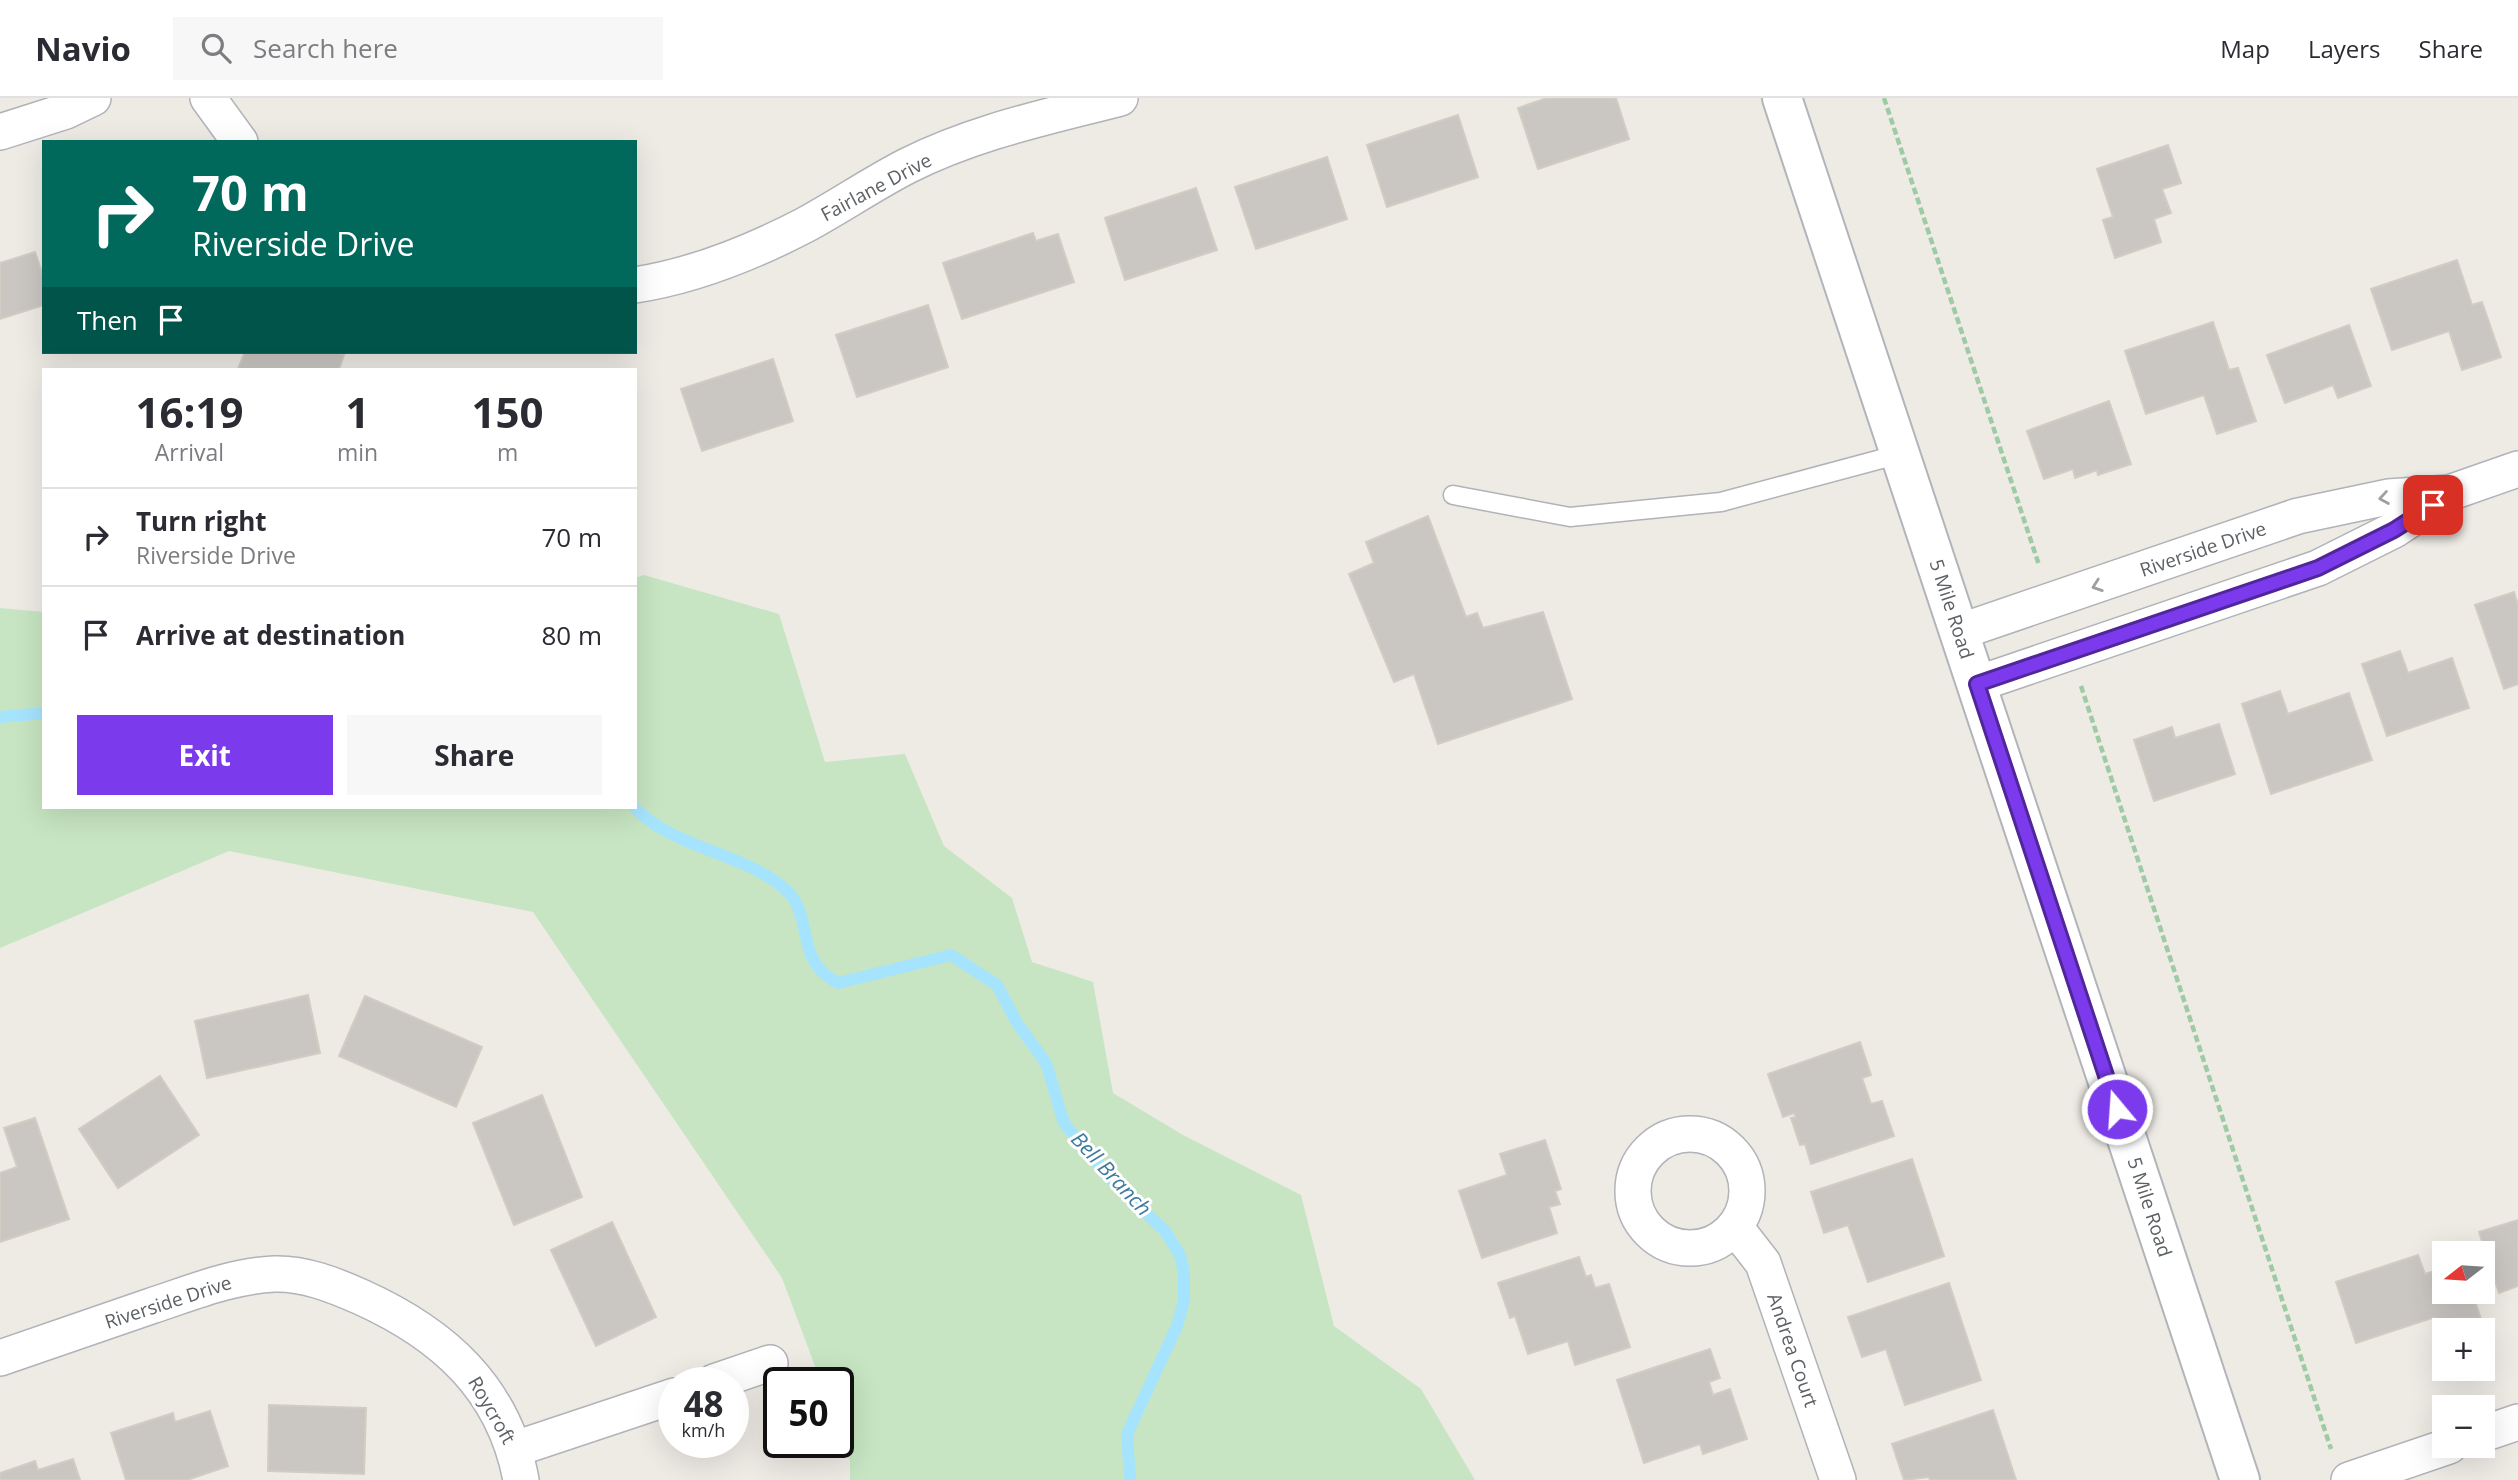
<!DOCTYPE html>
<html lang="en">
<head>
<meta charset="utf-8">
<style>
  body { margin:0; font-family:"Open Sans",sans-serif; background:#f7f7f7; color:#2b2b33; height:100vh; display:flex; flex-direction:column; font-size:26px; white-space:nowrap }
  * { box-sizing:border-box; margin:0 }
  p { font-size:23px; color:#7c7c81 }
  .icon { flex:none; width:38px; height:38px; fill:none; stroke:currentColor; stroke-width:2; stroke-linecap:round; stroke-linejoin:round }
  .map { position:relative; flex:1; overflow:hidden }
  .sheet { position:absolute; left:42px; top:270px; width:595px; height:441px; display:flex; flex-direction:column; background:#fff; border-radius:0px; box-shadow:0 7px 28px #0002 }
  .sheet>* { flex:none }
  .hud { position:absolute; left:42px; top:42px; width:595px; height:214px; border-radius:0px; box-shadow:0 7px 28px #0002; background:#00695c; color:#fff; overflow:hidden }
  .needle { width:46px; rotate:253deg }
  .tools { position:absolute; left:2432px; top:1143px; display:grid; gap:14px }
  .tools a { display:grid; place-items:center; width:63px; height:63px; border-radius:0px; background:#fff; box-shadow:0 7px 28px #0002; font-size:35px }
  .speed { position:absolute; left:658px; top:1269px; display:flex; gap:14px; font-size:35px; font-weight:700; text-align:center }
  .speed>* { display:grid; place-content:center; width:91px; height:91px; border-radius:50%; background:#fff; box-shadow:0 7px 28px #0002; line-height:1 }
  .speed small { font-size:18px; font-weight:400 }
  .speed .limit { border:4px solid #111; border-radius:10px; background:#fff; color:#111 }
  .pin { position:absolute; display:grid; place-items:center; width:60px; height:60px; color:#fff; margin:-30px; border-radius:14px; box-shadow:0 4px 10px #0006 }
  .me { position:absolute; width:77px; margin:-38px; rotate:342deg; stroke-linejoin:round; filter:drop-shadow(0 0 5px #0008) }
  .turn { display:flex; align-items:center; gap:24px; height:147px; padding:0 35px; font-size:32px }
  .turn .icon { width:91px; height:91px; stroke-width:2.5 }
  .turn b { display:block; font-size:49px; line-height:60px }
  .then { display:flex; align-items:center; height:66px; padding:0 35px; background:#0003; gap:14px; font-size:26px }
  .eta { display:flex; justify-content:space-evenly; align-items:center; height:119px; text-align:center }
  .eta b { font-size:42px; font-weight:700; line-height:49px }
  .cta { display:flex; gap:14px; margin-top:auto; padding:14px 35px }
  .cta a { flex:1; height:80px; border-radius:0px; background:#7c3aed; color:#fff; font-size:28px; font-weight:700; line-height:80px; text-align:center }
  .cta a+a { background:#f7f7f7; color:#2b2b33 }
  ul { padding:0; list-style:none }
  li { display:flex; align-items:center; gap:21px; height:98px; padding:0 35px; border-top:2px solid #e1e1e2 }
  li div { flex:1 }
  li b { display:block; font-size:26px }
  li em { font-style:normal }
  header { display:flex; align-items:center; gap:42px; box-sizing:border-box; height:98px; padding:0 35px; background:#fff; border-bottom:2px solid #e1e1e2 }
  header strong { font-size:33px }
  nav { display:flex; gap:38px; margin-inline-start:auto; font-size:24px }
  .search { width:490px; height:63px; background:#f7f7f7; display:flex; align-items:center; gap:18px; box-sizing:border-box; padding:0 24px; border-radius:0px; color:#7c7c81; font-size:26px }
  .map>svg:first-child { display:block }
  .green { fill:#c7e5c2 }
  .lines { fill:none; stroke-linecap:round; stroke-linejoin:round }
  .stream { stroke:#a6e4fd; stroke-width:12 }
  .building { fill:#cac6c2; stroke:#d3ccc3; stroke-width:2 }
  .service-casing { stroke:#b0b3b7; stroke-width:21 }
  .minor-casing { stroke:#b0b3b7; stroke-width:38 }
  .secondary-casing { stroke:#b1b5b9; stroke-width:42 }
  .path { stroke:#9ecba4; stroke-width:4.5; stroke-dasharray:7 3.5; stroke-linecap:butt }
  .service { stroke:#fff; stroke-width:18 }
  .minor { stroke:#fff; stroke-width:35 }
  .secondary { stroke:#fff; stroke-width:38 }
  .oneway { stroke:#9da0a3 }
  .route-casing { stroke:#51269a; stroke-width:18 }
  .route { stroke:#7c3aed; stroke-width:12 }
  .labels { text-anchor:middle; stroke-width:6; stroke-linejoin:round; paint-order:stroke }
  .street-label { font-size:19px; fill:#5c6165; stroke:#fff }
  .water-label { font-size:21px; font-style:italic; fill:#3d7b9e; stroke:#fff }
</style>
</head>
<body>
<header>
<strong>Navio</strong>
<div class="search"><svg class="icon" aria-label="search" viewBox="0 0 24 24"><circle cx="10" cy="10" r="6"/><path d="M15 15l6 6"/></svg>Search here</div>
<nav><a>Map</a><a>Layers</a><a>Share</a></nav>
</header>
<div class="map">
<svg width="2518" height="1382" viewBox="0 0 2518 1382">
  <rect width="100%" height="100%" fill="#eeebe5"/>
  <!-- green -->
  <polygon class="green" points="644,477 779,516 825,664 905,656 944,748 1012,800 1032,864 1093,884 1113,995 1183,1037 1301,1097 1334,1228 1421,1291 1475,1382 850,1382 850,1363 838,1332 838,1284 821,1284 782,1180 533,814 229,753 0,850 0,510 44,514 44,709 635,709 635,480"/>
  <g class="lines">
    <!-- stream -->
    <g class="stream">
      <polyline points="0,619 44,615"/>
      <path d="M634 709C674 751 742 754 785 791 815 816 793 863 838 885L951 857 997 887 1017 925 1046 965 1064 1025 1111 1082 1165 1133 1180 1157 1184 1174V1202L1177 1228 1127 1336 1130 1382"/>
    </g>
  </g>
  <!-- building -->
  <g class="building">
    <polygon points="1547,0 1616,0 1629,41 1538,71 1518,10"/>
    <polygon points="1458,17 1478,79 1387,109 1367,47"/>
    <polygon points="2168,47 2181,85 2162,91 2171,115 2154,121 2161,144 2115,160 2103,122 2113,119 2097,71"/>
    <polygon points="1327,59 1347,121 1256,151 1235,89"/>
    <polygon points="1196,90 1217,152 1125,182 1105,120"/>
    <polygon points="1033,135 1036,143 1058,136 1074,184 962,221 943,165"/>
    <polygon points="35,154 44,181 44,207 0,221 0,165"/>
    <polygon points="2457,162 2472,207 2482,204 2501,259 2462,272 2449,233 2392,252 2371,191"/>
    <polygon points="928,207 948,269 857,299 836,237"/>
    <polygon points="2213,224 2229,272 2238,270 2256,323 2217,336 2204,297 2146,316 2125,253"/>
    <polygon points="2349,227 2371,288 2338,300 2333,287 2285,305 2267,257"/>
    <polygon points="245,254 335,254 344,257 339,271 238,271"/>
    <polygon points="773,261 793,323 702,353 681,291"/>
    <polygon points="2109,303 2131,366 2098,377 2097,372 2075,380 2073,371 2044,381 2027,333"/>
    <polygon points="1428,418 1466,519 1477,515 1483,530 1543,514 1572,601 1438,646 1414,576 1394,584 1349,476 1374,465 1366,444"/>
    <polygon points="2514,494 2518,507 2518,586 2504,591 2475,507"/>
    <polygon points="2400,553 2408,575 2452,560 2469,610 2387,638 2362,566"/>
    <polygon points="2280,593 2288,616 2349,595 2372,662 2271,696 2242,606"/>
    <polygon points="2219,626 2235,676 2154,703 2134,642 2172,629 2175,640"/>
    <polygon points="308,897 320,955 207,980 195,923"/>
    <polygon points="365,898 482,949 456,1009 339,958"/>
    <polygon points="1860,944 1871,977 1862,980 1871,1006 1882,1003 1894,1038 1811,1066 1805,1046 1800,1047 1791,1020 1796,1019 1794,1015 1783,1019 1768,976"/>
    <polygon points="160,978 199,1037 118,1090 79,1031"/>
    <polygon points="542,997 582,1099 514,1127 473,1025"/>
    <polygon points="35,1020 69,1121 0,1144 0,1075 17,1069 4,1030"/>
    <polygon points="1545,1042 1561,1091 1555,1093 1560,1106 1549,1109 1557,1135 1482,1160 1459,1093 1507,1077 1500,1056"/>
    <polygon points="1912,1061 1944,1158 1868,1184 1848,1127 1824,1135 1811,1094"/>
    <polygon points="2518,1122 2518,1188 2499,1195 2479,1134"/>
    <polygon points="612,1124 656,1219 596,1248 551,1152"/>
    <polygon points="2418,1157 2425,1176 2445,1170 2445,1194 2472,1194 2481,1221 2440,1235 2435,1219 2356,1245 2336,1184"/>
    <polygon points="1579,1159 1586,1179 1591,1177 1595,1190 1609,1186 1630,1249 1575,1267 1568,1243 1528,1256 1515,1218 1510,1220 1498,1185"/>
    <polygon points="1949,1185 1981,1282 1905,1307 1886,1251 1862,1259 1848,1219"/>
    <polygon points="1710,1251 1720,1280 1709,1284 1713,1297 1730,1291 1747,1341 1703,1356 1700,1346 1644,1365 1617,1282"/>
    <polygon points="269,1307 366,1310 364,1376 268,1373"/>
    <polygon points="1993,1312 2016,1382 1930,1382 1929,1379 1904,1382 1892,1346"/>
    <polygon points="210,1313 228,1368 187,1382 126,1382 111,1335 173,1315 175,1324"/>
    <polygon points="73,1361 80,1382 0,1382 0,1375 35,1363 38,1372"/>
  </g>
  <g class="lines">
    <defs>
      <polyline id="service" points="1453,397 1570,419 1721,404 1900,356"/>
      <g id="minor">
        <polyline points="208,0 240,44"/>
        <polyline points="0,34 66,13 93,0"/>
        <path d="M635 187C694 178 753 154 805 127 840 108 872 86 907 68 974 34 1047 19 1120 0"/>
        <polyline points="1959,534 2298,418 2388,399 2449,395"/>
        <polyline points="1977,586 2318,470 2394,432 2452,394 2518,371"/>
        <circle cx="1690" cy="1093" r="57"/>
        <polyline points="1735,1129 1763,1165 1838,1382"/>
        <path d="M0 1260C50 1243 101 1225 151 1208 191 1195 231 1178 274 1176 304 1175 334 1187 361 1199 443 1236 504 1290 521 1382"/>
        <polyline points="714,1284 770,1265"/>
        <polyline points="2483,1336 2518,1324"/>
        <polyline points="515,1351 674,1298"/>
        <polyline points="2349,1382 2449,1348"/>
      </g>
      <polyline id="secondary" points="1782,0 2240,1382"/>
    </defs>
    <!-- service casing -->
    <use href="#service" class="service-casing"/>
    <!-- minor casing -->
    <use href="#minor" class="minor-casing"/>
    <!-- secondary casing -->
    <use href="#secondary" class="secondary-casing"/>
    <!-- path -->
    <g class="path">
      <polyline points="1884,0 2039,467"/>
      <polyline points="2081,588 2331,1351"/>
    </g>
    <!-- service -->
    <use href="#service" class="service"/>
    <!-- minor -->
    <use href="#minor" class="minor"/>
    <!-- secondary -->
    <use href="#secondary" class="secondary"/>
  </g>
  <!-- one-way arrows -->
  <defs><path id="oneway-chevron" d="M-2-3.5L2.5 0L-2 3.5" fill="none" stroke-width="1.6" stroke-linecap="round" stroke-linejoin="round" transform="scale(1.75)"/></defs>
  <g class="oneway">
    <use href="#oneway-chevron" transform="translate(2384 400) rotate(171)"/>
    <use href="#oneway-chevron" transform="translate(2097 488) rotate(161)"/>
  </g>
  <g class="lines">
    <defs>
      <polyline id="route" points="2117,1011 1977,586 2318,470 2394,432 2433,407"/>
    </defs>
    <!-- route casing -->
    <use href="#route" class="route-casing"/>
    <!-- route -->
    <use href="#route" class="route"/>
  </g>
  <g class="labels">
    <!-- street labels -->
    <g class="street-label">
      <text transform="translate(876 89) rotate(-28)" y="7">Fairlane Drive</text>
      <text transform="translate(2203 451) rotate(-19)" y="7">Riverside Drive</text>
      <text transform="translate(1952 511) rotate(72)" y="7">5 Mile Road</text>
      <text transform="translate(2150 1109) rotate(72)" y="7">5 Mile Road</text>
      <text transform="translate(168 1204) rotate(-18)" y="7">Riverside Drive</text>
      <text transform="translate(1793 1252) rotate(71)" y="7">Andrea Court</text>
      <text transform="translate(492 1312) rotate(60)" y="7">Roycroft</text>
    </g>
    <!-- water labels -->
    <g class="water-label">
      <text transform="translate(1111 1076) rotate(47)" y="7">Bell Branch</text>
    </g>
  </g>
</svg>
<div class="tools">
<a><svg class="needle" viewBox="-14 -14 28 28"><path d="M0-13l5 13h-10z" fill="#e53935"/><path d="M0 13l5-13h-10z" fill="#7c7c81"/></svg></a>
<a>+</a>
<a>−</a>
</div>
<div class="speed"><div>48<small>km/h</small></div><div class="limit">50</div></div>
<div class="pin" style="left:2433px;top:407px;background:#d93025"><svg class="icon" aria-label="arrive" viewBox="0 0 24 24"><path d="M6 21V4h12l-3 4 3 4H6"/></svg></div>
<svg class="me" style="left:2117px;top:1011px" viewBox="-20 -20 40 40"><circle r="17" fill="#7c3aed" stroke="#fff" stroke-width="3"/><path d="M0-11L8 9 0 5-8 9z" fill="#fff"/></svg>
<div class="hud">
<div class="turn"><svg class="icon" aria-label="right" viewBox="0 0 24 24"><path d="M7 20v-9h11M14 6l5 5-5 5"/></svg><div><b>70 m</b>Riverside Drive</div></div>
<div class="then">Then<svg class="icon" aria-label="arrive" viewBox="0 0 24 24"><path d="M6 21V4h12l-3 4 3 4H6"/></svg></div>
</div>
<section class="sheet">
<div class="eta">
<div><b>16:19</b><p>Arrival</p></div>
<div><b>1</b><p>min</p></div>
<div><b>150</b><p>m</p></div>
</div>
<ul>
<li><svg class="icon" aria-label="right" viewBox="0 0 24 24"><path d="M7 20v-9h11M14 6l5 5-5 5"/></svg><div><b>Turn right</b><p>Riverside Drive</p></div><em>70 m</em></li>
<li><svg class="icon" aria-label="arrive" viewBox="0 0 24 24"><path d="M6 21V4h12l-3 4 3 4H6"/></svg><div><b>Arrive at destination</b></div><em>80 m</em></li>
</ul>
<div class="cta"><a>Exit</a><a>Share</a></div>
</section>
</div>
</body>
</html>
